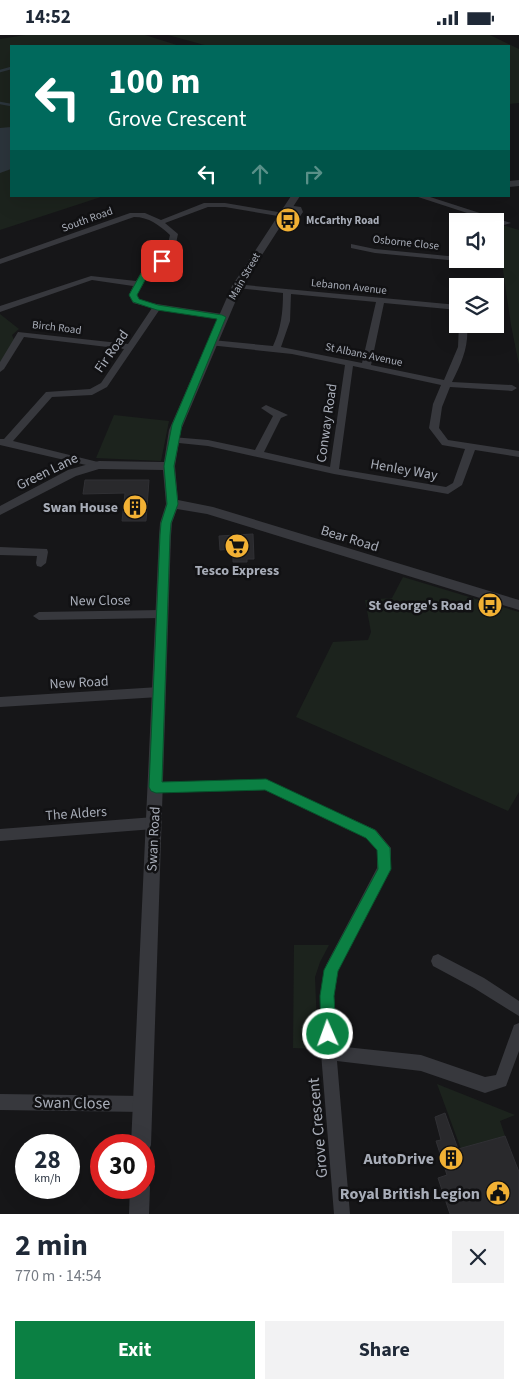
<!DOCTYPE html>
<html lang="en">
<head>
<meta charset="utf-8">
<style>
  body { margin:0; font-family:"Source Sans 3",sans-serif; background:#f2f2f3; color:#1f2937; height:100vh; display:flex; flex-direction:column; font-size:19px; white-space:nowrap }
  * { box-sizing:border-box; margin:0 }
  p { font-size:16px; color:#747a83 }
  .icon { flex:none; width:28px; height:28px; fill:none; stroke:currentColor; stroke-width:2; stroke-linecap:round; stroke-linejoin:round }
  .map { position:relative; height:1179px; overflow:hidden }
  .side { display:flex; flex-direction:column; background:#fff; flex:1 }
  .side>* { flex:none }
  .top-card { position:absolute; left:10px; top:10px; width:500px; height:152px; border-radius:0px; box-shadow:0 5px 20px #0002; background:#00695c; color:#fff; overflow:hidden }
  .controls { position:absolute; left:449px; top:178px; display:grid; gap:10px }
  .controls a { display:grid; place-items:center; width:55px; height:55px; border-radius:0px; background:#fff; box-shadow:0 5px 20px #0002; font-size:25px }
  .speed { position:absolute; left:15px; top:1099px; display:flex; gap:10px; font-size:25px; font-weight:700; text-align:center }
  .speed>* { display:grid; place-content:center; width:65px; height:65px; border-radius:50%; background:#fff; box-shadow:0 5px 20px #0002; line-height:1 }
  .speed small { font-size:12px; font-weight:400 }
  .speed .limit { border:8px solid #d22; background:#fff; color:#111 }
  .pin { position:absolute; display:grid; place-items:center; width:42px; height:42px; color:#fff; margin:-21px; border-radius:10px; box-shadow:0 2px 8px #0006 }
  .me { position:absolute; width:55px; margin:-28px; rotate:358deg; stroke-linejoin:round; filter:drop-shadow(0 0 4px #0008) }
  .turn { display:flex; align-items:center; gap:18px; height:105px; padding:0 15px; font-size:22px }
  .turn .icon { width:65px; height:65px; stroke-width:2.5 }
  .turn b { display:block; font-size:35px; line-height:42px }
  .lanes { display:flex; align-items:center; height:48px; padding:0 15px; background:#0003; justify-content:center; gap:25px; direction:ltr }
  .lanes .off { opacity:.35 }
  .round { display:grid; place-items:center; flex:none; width:52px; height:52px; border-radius:0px; background:#f2f2f3 }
  .overview { display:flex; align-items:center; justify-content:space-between; height:85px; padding:0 15px }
  h1 { font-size:30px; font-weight:700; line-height:38px }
  .action { display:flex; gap:10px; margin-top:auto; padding:10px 15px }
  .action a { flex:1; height:58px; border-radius:0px; background:#0b8043; color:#fff; font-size:20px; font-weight:700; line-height:58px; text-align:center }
  .action a+a { background:#f2f2f3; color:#1f2937 }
  .status { display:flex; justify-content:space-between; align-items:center; height:35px; padding:0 25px; background:#fff; direction:ltr }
  .status svg { height:14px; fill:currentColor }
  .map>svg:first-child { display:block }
  .green { fill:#1c231d }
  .water { fill:#2c353c }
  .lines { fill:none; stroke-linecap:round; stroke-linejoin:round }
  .stream { stroke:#2c353c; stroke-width:2.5 }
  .building { fill:#29292c; stroke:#303034 }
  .minor { fill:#37383d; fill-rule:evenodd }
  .tertiary { fill:#37383d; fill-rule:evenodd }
  .route { fill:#0b8043; stroke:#07532c }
  .labels { text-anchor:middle; stroke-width:5; stroke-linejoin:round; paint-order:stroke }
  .far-street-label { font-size:11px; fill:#a8adb8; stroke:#111113 }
  .far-poi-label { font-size:11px; font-weight:bold; fill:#a8adb8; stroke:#111113; text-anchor:start }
  .street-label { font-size:14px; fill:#a8adb8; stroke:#111113 }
  .poi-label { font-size:14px; font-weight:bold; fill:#a8adb8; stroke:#111113; text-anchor:end }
  .near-street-label { font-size:16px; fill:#a8adb8; stroke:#111113 }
  .near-poi-label { font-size:16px; font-weight:bold; fill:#a8adb8; stroke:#111113; text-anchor:end }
</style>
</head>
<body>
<div class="status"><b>14:52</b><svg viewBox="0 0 49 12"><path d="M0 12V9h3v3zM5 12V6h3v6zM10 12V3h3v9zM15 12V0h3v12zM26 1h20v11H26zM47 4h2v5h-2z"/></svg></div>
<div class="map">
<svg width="519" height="1179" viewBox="0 0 519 1179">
  <rect width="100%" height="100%" fill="#161618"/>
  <!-- green -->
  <g class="green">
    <polygon points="25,0 145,0 180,11 11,11 11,161 104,161 0,195 0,4"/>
    <polygon points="168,0 490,0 519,14 519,68 509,69 509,11 208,11"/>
    <polygon points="496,188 519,195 519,330 511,290"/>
    <polygon points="0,279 19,294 12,300 14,305 0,328"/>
    <polygon points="114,380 169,386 161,426 96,423"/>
    <polygon points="403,542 519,577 519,757 508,776 296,682 333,607 368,605 371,597 365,565 392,563"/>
    <polygon points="294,910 329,910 320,927 315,942 318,1014 293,1013"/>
    <polygon points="437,1049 515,1080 500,1086 505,1101 461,1114"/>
  </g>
  <!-- water -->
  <polygon class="water" points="11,92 11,134 0,138 0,93"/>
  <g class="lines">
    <!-- stream -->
    <g class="stream">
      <polyline points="0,36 11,33"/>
      <polyline points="0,68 11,70"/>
    </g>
  </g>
  <!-- building -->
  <g class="building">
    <polygon points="85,445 149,445 146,486 122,486 125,458 83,459"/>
    <polygon points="253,499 254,524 247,524 247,527 233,527 233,514 220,515 219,501"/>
    <polygon points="445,1078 458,1114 505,1101 519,1137 519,1179 450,1179 438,1143 447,1140 436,1106 441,1105 435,1082"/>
  </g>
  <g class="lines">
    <!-- minor -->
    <g class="minor">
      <polygon points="415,161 427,161 511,188 504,190"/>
      <path d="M204 168H225L284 178 288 180 284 182 225 172H208L165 188 178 199 175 213 165 228 151 235 137 260 139 264 144 267 222 279 225 280V284L160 274 107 352 92 360 52 362 13 406 102 428 104 430 102 432 99 433 0 410V404H4L46 357 90 354 101 348 124 314 24 302 4 334 0 337V327L18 297 128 309 152 273 133 268 129 260 133 251 92 245 0 277V271L91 241 136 246 145 231 159 224 167 213 170 200C159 190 149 182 134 182L0 229V224L130 178H145L161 185Z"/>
      <polygon points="286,170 301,172 303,177 294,190 275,189 274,187 278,185 289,186 295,177 286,174"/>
      <polygon points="351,209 375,214 448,221 458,219 458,223 448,225 375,218 351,213"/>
      <path d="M234 249 458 270V275L384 268 371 330 444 345 458 312 459 289H467C469 311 462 327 452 347L512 350 517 353 512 356 450 352 442 372 439 393 448 405 519 416V422L475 415 462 450 448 459 334 439 208 411 169 407V403L172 402 208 405 255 415 273 381 261 373 266 370 288 380 281 383 264 417 330 432 345 330 292 319 209 310 208 308 212 305 273 311C281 294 283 277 283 258L237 253 233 251ZM291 259 376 267 362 328 281 312 290 286ZM353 331 441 350 433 369 429 393 442 410 465 414 453 448 446 452 339 434Z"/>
      <polygon points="495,272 499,273 499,277 495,278"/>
      <polygon points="0,512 47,514 48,517 46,528 41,532 37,531 36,528 37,521 0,520"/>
      <polygon points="162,575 168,579 162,583 39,585 33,581 39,577"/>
      <polygon points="159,652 163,654 165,657 163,660 159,662 0,672 0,662"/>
      <polygon points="266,745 376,795 391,813 391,834 338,936 334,961 336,1011 421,1020 485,1042 496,1040 514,990 519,988 519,1016 506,1051 485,1058 421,1036 337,1026 350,1179 334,1179 321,1018 320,961 326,930 377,833 377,815 366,803 265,755 156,757 151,756 150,752 151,748 156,747"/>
      <polygon points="154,782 159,784 161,788 159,792 154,794 0,806 0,794"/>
      <polygon points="438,919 484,943 519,966 519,981 474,953 433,931 431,926 433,921"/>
      <polygon points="0,1059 143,1061 149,1063 151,1069 149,1075 143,1077 0,1075"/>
    </g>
    <!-- tertiary -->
    <g class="tertiary">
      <polygon points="519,145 519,151 509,152 509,146"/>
      <polygon points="291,161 300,161 242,251 181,395 175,431 178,465 213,472 519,565 519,575 207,479 177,474 172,488 171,501 151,1110 148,1117 144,1119 144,1110 131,1110 159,501 160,488 166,469 163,435 99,434 76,441 0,480 0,471 68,435 99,426 164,427 169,395 232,251"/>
      <polygon points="144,1144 147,1145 150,1152 149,1179 129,1179 130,1152 144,1152"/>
    </g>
  </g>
  <!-- route -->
  <polygon class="route" points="162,224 166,226 151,234 137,260 139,264 158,270 222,280 226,282 182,390 174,431 178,469 171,488 170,500 162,747 266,744 375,795 390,813 391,834 338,936 334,961 336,999 333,1004 328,1006 323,1004 321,999 320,961 324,935 378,834 377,815 366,803 265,755 156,758 151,756 149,752 160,500 161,488 167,469 164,431 172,390 217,284 157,275 133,267 129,260 145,231"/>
  <!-- icons -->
  <defs>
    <symbol id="bus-disc" viewBox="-11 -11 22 22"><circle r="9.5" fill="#f2b134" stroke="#111113"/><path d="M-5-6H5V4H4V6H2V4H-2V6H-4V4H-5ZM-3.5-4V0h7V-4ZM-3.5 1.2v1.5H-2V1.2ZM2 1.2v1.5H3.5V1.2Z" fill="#111"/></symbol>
    <symbol id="building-disc" viewBox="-11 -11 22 22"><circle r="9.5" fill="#f2b134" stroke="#111113"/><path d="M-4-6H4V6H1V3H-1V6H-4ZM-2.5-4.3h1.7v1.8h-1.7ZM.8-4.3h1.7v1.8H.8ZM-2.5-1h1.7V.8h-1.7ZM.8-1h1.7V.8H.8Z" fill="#111"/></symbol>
    <symbol id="supermarket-disc" viewBox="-11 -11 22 22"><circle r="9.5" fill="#f2b134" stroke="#111113"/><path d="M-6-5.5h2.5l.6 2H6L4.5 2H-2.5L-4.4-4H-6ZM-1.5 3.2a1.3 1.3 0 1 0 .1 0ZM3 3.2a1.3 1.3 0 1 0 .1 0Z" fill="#111"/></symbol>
    <symbol id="civic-disc" viewBox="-11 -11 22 22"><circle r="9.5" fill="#f2b134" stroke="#111113"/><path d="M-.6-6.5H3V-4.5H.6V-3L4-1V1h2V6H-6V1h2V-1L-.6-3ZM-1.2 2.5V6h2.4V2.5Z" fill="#111"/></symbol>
  </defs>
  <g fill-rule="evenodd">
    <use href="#bus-disc" x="274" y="171" width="28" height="28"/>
    <use href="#building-disc" x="121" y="458" width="28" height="28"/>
    <use href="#supermarket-disc" x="223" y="497" width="28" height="28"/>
    <use href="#bus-disc" x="476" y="556" width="28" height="28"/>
    <use href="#building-disc" x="437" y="1109" width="28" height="28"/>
    <use href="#civic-disc" x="484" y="1144" width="28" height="28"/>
  </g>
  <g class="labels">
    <!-- far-street labels -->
    <g class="far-street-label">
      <text transform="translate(87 184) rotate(-20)" y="4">South Road</text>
      <text transform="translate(406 207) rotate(6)" y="4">Osborne Close</text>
      <text transform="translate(244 241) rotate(-60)" y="4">Main Street</text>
      <text transform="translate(349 251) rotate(6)" y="4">Lebanon Avenue</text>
      <text transform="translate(57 292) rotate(7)" y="4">Birch Road</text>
      <text transform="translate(364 319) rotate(12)" y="4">St Albans Avenue</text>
    </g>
    <!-- far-poi labels -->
    <g class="far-poi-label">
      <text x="306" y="189">McCarthy Road</text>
    </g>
    <!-- street labels -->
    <g class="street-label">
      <text transform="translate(111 316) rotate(-55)" y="5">Fir Road</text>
      <text transform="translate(326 388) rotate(-82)" y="5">Conway Road</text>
      <text transform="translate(404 434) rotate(10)" y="5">Henley Way</text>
      <text transform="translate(47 436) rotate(-26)" y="5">Green Lane</text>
      <text transform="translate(350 503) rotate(17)" y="5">Bear Road</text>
      <text transform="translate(100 565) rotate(-1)" y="5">New Close</text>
      <text transform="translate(79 647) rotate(-3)" y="5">New Road</text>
      <text transform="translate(76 778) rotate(-4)" y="5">The Alders</text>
      <text transform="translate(153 804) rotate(-87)" y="5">Swan Road</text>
    </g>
    <!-- poi labels -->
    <g class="poi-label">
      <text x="118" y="477">Swan House</text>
      <text x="237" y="540" text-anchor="middle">Tesco Express</text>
      <text x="472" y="575">St George's Road</text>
    </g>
    <!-- near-street labels -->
    <g class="near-street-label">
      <text transform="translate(72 1067) rotate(1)" y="6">Swan Close</text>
      <text transform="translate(317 1093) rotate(-95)" y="6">Grove Crescent</text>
    </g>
    <!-- near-poi labels -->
    <g class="near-poi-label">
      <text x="434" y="1129">AutoDrive</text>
      <text x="480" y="1164">Royal British Legion</text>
    </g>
  </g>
</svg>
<div class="controls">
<a><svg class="icon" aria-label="sound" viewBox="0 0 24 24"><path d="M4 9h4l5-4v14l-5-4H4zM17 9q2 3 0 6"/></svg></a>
<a><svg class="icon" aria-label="layers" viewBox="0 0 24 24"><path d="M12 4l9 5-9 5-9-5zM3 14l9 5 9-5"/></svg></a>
</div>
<div class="speed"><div>28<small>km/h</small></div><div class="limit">30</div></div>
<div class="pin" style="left:162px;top:226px;background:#d93025"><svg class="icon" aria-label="arrive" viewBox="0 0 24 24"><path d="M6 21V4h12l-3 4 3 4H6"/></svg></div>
<svg class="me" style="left:328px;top:999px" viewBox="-20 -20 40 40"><circle r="17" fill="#0b8043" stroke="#fff" stroke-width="3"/><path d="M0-11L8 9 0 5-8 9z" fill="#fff"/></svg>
<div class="top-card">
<div class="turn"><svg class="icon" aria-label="left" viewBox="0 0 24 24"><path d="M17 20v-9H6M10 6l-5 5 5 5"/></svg><div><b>100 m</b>Grove Crescent</div></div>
<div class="lanes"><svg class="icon" aria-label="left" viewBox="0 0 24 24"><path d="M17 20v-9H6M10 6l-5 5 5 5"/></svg><svg class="icon off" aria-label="ahead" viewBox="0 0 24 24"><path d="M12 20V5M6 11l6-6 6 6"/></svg><svg class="icon off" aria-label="right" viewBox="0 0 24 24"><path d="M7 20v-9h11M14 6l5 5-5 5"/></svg></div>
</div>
</div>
<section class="side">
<div class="overview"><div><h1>2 min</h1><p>770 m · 14:54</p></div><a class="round"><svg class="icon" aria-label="close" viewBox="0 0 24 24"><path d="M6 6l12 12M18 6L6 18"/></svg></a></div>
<div class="action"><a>Exit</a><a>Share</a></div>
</section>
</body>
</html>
